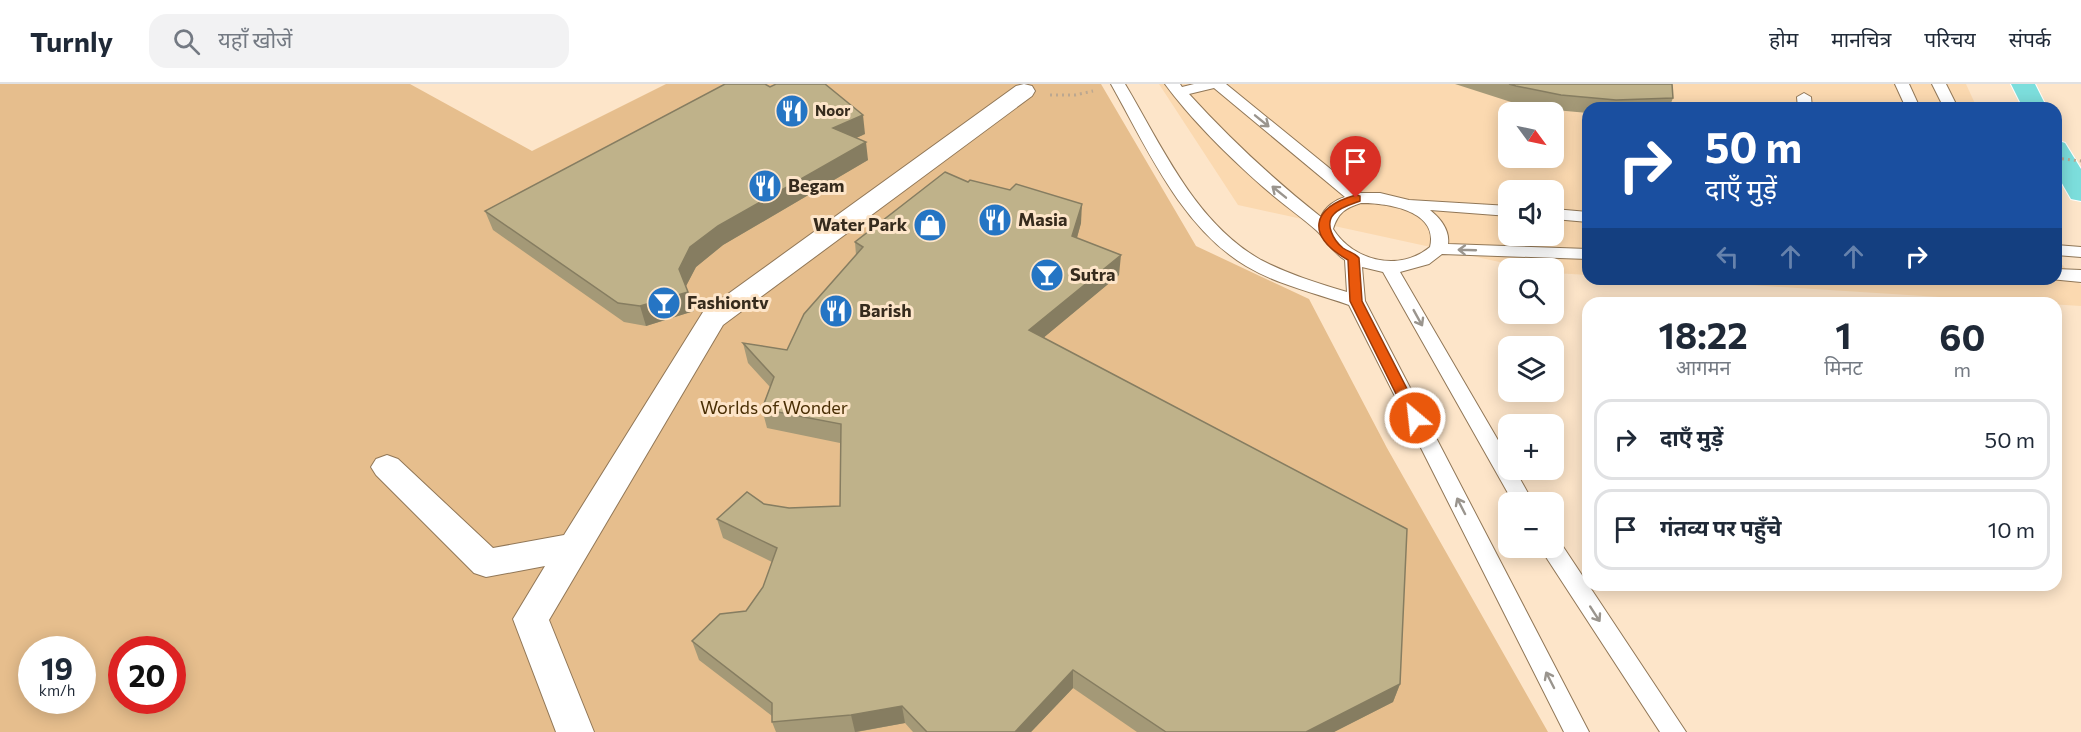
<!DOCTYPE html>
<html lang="hi">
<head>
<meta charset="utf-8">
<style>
  body { margin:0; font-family:Commissioner,"Noto Sans Devanagari",sans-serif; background:#f2f2f3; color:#1f2937; height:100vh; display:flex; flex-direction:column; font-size:22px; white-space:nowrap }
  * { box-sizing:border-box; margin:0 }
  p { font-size:20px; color:#747a83 }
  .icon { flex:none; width:33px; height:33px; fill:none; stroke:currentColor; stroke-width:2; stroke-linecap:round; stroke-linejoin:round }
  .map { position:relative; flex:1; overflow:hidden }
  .side { position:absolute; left:1582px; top:213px; width:480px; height:294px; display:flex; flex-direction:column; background:#fff; border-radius:18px; box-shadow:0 3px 15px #0003 }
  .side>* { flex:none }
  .guide { position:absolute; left:1582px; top:18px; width:480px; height:183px; border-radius:18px; box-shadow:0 3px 15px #0003; background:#1a4fa0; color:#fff; overflow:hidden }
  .needle { width:39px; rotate:123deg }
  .fabs { position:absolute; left:1498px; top:18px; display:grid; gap:12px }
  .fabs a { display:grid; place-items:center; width:66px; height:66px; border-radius:12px; background:#fff; box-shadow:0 3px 15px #0003; font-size:30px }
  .speed { position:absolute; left:18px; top:552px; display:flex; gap:12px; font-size:30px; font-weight:700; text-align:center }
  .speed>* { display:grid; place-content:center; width:78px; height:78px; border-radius:50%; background:#fff; box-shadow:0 3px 15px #0003; line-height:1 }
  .speed small { font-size:15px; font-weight:400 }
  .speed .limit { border:9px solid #d22; background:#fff; color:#111 }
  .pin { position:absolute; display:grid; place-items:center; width:51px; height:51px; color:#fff; margin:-62px -26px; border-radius:50% 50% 50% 0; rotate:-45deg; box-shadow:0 0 6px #0007 }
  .pin .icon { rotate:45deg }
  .me { position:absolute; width:66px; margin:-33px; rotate:332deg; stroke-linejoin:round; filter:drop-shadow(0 0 4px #0008) }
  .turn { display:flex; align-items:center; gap:21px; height:126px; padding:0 24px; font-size:27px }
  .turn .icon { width:78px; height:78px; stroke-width:2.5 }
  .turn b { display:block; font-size:42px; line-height:51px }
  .lanes { display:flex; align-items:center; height:57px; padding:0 24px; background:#0003; justify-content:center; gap:30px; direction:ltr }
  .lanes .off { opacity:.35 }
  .eta { display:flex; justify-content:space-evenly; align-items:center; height:102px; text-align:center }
  .eta b { font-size:36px; font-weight:700; line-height:42px }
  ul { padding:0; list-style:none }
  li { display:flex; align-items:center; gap:18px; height:81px; margin:0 12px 9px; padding:0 12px; border:3px solid #e0e1e3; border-radius:18px }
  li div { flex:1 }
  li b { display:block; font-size:22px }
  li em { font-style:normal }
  header { display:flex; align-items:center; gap:36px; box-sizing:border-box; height:84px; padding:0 30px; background:#fff; border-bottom:2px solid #e0e1e3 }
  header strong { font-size:28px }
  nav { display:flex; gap:33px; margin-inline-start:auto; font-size:21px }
  .search { width:420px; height:54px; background:#f2f2f3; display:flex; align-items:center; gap:15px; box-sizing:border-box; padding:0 21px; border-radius:18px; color:#747a83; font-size:22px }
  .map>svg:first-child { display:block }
  .built { fill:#fbd9b0; fill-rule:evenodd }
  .green { fill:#e6be8d; fill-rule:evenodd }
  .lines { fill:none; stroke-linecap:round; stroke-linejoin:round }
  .service-casing { stroke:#917757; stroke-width:2 }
  .pedestrian-casing { stroke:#917757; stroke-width:2 }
  .primary-casing { stroke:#fff; stroke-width:2 }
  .path { stroke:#bba790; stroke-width:3; stroke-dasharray:2 4; stroke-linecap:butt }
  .service { fill:#fff; fill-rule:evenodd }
  .pedestrian { fill:#fff; fill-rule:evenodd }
  .primary { fill:#7cdedc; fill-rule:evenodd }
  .path-bridge { stroke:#bba790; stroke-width:3; stroke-dasharray:2 4; stroke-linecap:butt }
  .wall { fill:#a49977 }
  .shaded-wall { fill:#867d61 }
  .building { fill:#bfb28a; stroke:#867d61; stroke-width:1.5 }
  .oneway { stroke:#9a958e }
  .route { fill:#ea580c; stroke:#983908; stroke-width:1.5 }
  .labels { text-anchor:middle; stroke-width:6; stroke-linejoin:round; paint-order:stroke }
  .far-poi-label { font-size:15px; font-weight:bold; fill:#362b1d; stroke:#fde5c9; text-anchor:start }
  .poi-label { font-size:18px; font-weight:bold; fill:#362b1d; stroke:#fde5c9; text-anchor:start }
  .park-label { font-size:18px; fill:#4a2f05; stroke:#fde5c9 }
</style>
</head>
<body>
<header>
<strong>Turnly</strong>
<div class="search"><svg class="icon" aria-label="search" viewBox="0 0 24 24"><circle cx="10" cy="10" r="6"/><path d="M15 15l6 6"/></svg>यहाँ खोजें</div>
<nav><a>होम</a><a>मानचित्र</a><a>परिचय</a><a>संपर्क</a></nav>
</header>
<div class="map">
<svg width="2081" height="648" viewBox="0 0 2081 648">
  <rect width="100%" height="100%" fill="#fde5c9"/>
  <!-- built -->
  <g class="built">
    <path d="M1159 0H1966L1977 24H1588V191L1554 189V184H1527L1238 121ZM1509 28H1554V74H1509ZM1509 106H1554V152H1509Z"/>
    <polygon points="2057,175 2081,201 2081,222 1655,195 2056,195"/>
  </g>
  <!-- green -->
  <path class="green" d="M0 0H410L532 67 666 0H1101L1196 162 1309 215 1387 364 1548 648H0ZM32 566H82V616H32ZM122 566H172V616H122Z"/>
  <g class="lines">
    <defs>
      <g id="service">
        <path d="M1111 0H1125C1162 62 1195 139 1261 176 1288 190 1317 199 1347 208L1345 176C1331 167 1327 156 1316 146 1299 131 1280 118 1262 102 1229 73 1190 34 1165 0H1180L1182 3 1194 0H1226L1360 109H1380L1409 116 1509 122V132L1430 126C1440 134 1450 146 1448 160L1588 165V175L1442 170 1429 180 1400 188 1509 375V386H1515L1533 418H1513L1383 188 1362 183 1365 217 1589 648H1564L1349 221C1315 209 1278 201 1246 182 1181 143 1147 64 1111 0ZM1214 4 1345 113C1335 116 1325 123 1321 133 1273 95 1230 55 1189 10ZM1361 119C1386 119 1439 126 1430 163 1400 188 1354 178 1333 145 1338 129 1345 124 1361 119Z"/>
        <polygon points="1895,0 1909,0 1920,24 1906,24"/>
        <polygon points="1932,0 1946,0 1958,24 1944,24"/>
        <polygon points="1804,9 1811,13 1812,24 1798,24 1797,13"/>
        <polygon points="1554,125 1588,128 1588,138 1554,135"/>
        <polygon points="2056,161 2081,163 2081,173 2056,171"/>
        <polygon points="2056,185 2081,186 2081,198 2050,195 2056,195"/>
        <polygon points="1554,456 1560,458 1686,648 1660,648 1544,470 1541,464 1554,464"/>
      </g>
      <polygon id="pedestrian" points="1024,0 1032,2 1035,7 1032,12 723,241 549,536 594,648 556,648 513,535 545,482 486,493 474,489 376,391 371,383 376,375 387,371 398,375 493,464 564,451 703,228 1016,2"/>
      <g id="primary">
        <polygon points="2011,0 2035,0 2047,24 2023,24"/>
        <polygon points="2056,56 2065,59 2081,85 2081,117 2071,115 2056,89"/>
      </g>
    </defs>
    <!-- service casing -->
    <use href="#service" class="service-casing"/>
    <!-- pedestrian casing -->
    <use href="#pedestrian" class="pedestrian-casing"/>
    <!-- primary casing -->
    <use href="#primary" class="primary-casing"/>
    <!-- path -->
    <g class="path">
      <polyline points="1050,11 1075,11 1093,7"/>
      <polyline points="1984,23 1991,24"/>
    </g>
    <!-- service -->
    <use href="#service" class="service"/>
    <!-- pedestrian -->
    <use href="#pedestrian" class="pedestrian"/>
    <!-- primary -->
    <use href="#primary" class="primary"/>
    <!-- path-bridge -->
    <polyline class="path-bridge" points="2056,74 2081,77"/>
  </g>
  <!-- wall -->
  <g class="wall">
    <polygon points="1455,0 1672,0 1673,14 1669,24 1588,24 1588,29 1555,26 1511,18"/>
    <polygon points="865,50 856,54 868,76 723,161 696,183 686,202 694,227 646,242 624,238 493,146 485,127"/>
    <polygon points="968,98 1081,139 1077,154 1119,191 1044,253 1400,600 1393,618 1334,648 1137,648 1073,604 1031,648 913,648 905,639 857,648 776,648 772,638 772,632 699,576 692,557 746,527 763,503 772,478 723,454 717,435 764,420 789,424 840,422 840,359 767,344 762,325 770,303 748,279 743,259 787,266 856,171 855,158"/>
  </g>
  <!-- shaded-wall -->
  <g class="shaded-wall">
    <polygon points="863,31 865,50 836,63 833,44"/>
    <polygon points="866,58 868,76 723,161 696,183 685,204 679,185 690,163 718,142"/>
    <polygon points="1082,120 1081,139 1072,171 1072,152"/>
    <polygon points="1121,171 1119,191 1030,265 1029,246"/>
    <polygon points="688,208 694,227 646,242 640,222"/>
    <polygon points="1073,586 1073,604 1031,648 1015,648"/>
    <polygon points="1400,600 1393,618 1334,648 1306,648"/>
    <polygon points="902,622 905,639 855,648 851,631"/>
  </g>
  <!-- building -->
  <g class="building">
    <polygon points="725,0 765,0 770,3 776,0 825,0 863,31 833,44 866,58 718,142 690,163 679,185 688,208 640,222 618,219 485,127"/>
    <polygon points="1509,0 1672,0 1673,14 1616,16 1561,11 1516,2"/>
    <polygon points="945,88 968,98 970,96 1010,106 1016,100 1082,120 1072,152 1121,171 1029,246 1407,445 1400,600 1306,648 1166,648 1073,586 1015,648 927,648 902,622 851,631 772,638 772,619 692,557 720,530 746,527 763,503 777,464 717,435 747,408 764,420 789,424 840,422 841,340 762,325 774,293 743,259 787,266 804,230 863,163 855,158"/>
  </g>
  <!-- one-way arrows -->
  <defs><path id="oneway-shaft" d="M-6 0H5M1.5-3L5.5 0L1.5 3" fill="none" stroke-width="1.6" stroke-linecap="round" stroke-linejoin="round" transform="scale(1.5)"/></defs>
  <g class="oneway">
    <use href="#oneway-shaft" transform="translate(1262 37) rotate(39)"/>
    <use href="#oneway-shaft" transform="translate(1279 108) rotate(-141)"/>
    <use href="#oneway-shaft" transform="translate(1467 166) rotate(-178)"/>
    <use href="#oneway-shaft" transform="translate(1418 234) rotate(61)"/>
    <use href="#oneway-shaft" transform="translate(1461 422) rotate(-117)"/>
    <use href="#oneway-shaft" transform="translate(1595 530) rotate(57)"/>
    <use href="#oneway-shaft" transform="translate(1550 596) rotate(-117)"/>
  </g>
  <!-- route -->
  <path class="route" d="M1356 111 1360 112V117C1352 120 1340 123 1334 130 1324 140 1334 157 1343 164 1349 168 1355 169 1359 174L1362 217 1422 334 1415 339 1408 334 1350 217 1348 176C1306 152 1310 124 1356 111Z"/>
  <!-- icons -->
  <defs>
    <symbol id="restaurant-disc" viewBox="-11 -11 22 22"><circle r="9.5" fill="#2575c4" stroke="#fde5c9"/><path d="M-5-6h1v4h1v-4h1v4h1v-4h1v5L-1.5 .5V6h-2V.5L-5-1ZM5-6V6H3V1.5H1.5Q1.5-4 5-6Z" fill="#fff"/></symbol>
    <symbol id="shop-disc" viewBox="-11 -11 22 22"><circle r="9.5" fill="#2575c4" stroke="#fde5c9"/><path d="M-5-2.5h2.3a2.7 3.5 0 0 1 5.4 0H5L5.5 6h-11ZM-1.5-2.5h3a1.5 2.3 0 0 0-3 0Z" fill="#fff"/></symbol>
    <symbol id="bar-disc" viewBox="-11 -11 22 22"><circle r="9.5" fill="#2575c4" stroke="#fde5c9"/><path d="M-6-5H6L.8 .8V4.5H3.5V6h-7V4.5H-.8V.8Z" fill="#fff"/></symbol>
  </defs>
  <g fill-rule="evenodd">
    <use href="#restaurant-disc" x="773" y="8" width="38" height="38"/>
    <use href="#restaurant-disc" x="746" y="83" width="38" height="38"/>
    <use href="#restaurant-disc" x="976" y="117" width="38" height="38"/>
    <use href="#shop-disc" x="911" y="122" width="38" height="38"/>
    <use href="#bar-disc" x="1028" y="172" width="38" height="38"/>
    <use href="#bar-disc" x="645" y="200" width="38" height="38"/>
    <use href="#restaurant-disc" x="817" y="208" width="38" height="38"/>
  </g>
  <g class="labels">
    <!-- far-poi labels -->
    <g class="far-poi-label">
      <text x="815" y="32">Noor</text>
    </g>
    <!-- poi labels -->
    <g class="poi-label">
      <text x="788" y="108">Begam</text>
      <text x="1018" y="142">Masia</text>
      <text x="907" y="147" text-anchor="end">Water Park</text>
      <text x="1070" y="197">Sutra</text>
      <text x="687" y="225">Fashiontv</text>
      <text x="859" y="233">Barish</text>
    </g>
    <!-- park labels -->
    <g class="park-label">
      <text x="774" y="330">Worlds of Wonder</text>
    </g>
  </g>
</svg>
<div class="fabs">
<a><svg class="needle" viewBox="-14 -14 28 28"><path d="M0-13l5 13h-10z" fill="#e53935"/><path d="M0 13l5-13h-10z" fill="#747a83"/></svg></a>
<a><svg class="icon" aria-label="sound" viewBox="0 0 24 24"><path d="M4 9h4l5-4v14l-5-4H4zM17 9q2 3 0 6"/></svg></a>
<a><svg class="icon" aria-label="search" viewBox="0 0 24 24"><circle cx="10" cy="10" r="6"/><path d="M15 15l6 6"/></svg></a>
<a><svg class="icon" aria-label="layers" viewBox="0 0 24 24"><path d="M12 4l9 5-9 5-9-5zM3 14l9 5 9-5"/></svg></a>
<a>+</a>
<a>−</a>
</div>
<div class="speed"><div>19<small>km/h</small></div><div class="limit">20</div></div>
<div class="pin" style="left:1356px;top:114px;background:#d93025"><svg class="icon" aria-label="arrive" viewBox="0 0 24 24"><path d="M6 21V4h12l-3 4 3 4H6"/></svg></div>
<svg class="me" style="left:1415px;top:334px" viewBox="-20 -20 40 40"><circle r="17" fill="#ea580c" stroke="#fff" stroke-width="3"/><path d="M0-11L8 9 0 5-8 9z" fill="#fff"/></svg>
<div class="guide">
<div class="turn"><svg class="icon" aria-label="right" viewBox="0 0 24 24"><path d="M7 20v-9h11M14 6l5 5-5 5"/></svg><div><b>50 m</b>दाएँ मुड़ें</div></div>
<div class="lanes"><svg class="icon off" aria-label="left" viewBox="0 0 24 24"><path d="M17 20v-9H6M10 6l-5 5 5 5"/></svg><svg class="icon off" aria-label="ahead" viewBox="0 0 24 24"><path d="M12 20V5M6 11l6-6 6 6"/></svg><svg class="icon off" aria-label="ahead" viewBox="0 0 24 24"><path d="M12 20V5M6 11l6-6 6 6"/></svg><svg class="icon" aria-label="right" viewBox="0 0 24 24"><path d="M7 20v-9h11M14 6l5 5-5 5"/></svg></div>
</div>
<section class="side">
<div class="eta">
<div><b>18:22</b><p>आगमन</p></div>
<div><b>1</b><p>मिनट</p></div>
<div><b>60</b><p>m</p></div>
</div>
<ul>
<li><svg class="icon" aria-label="right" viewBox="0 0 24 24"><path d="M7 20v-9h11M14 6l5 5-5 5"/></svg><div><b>दाएँ मुड़ें</b></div><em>50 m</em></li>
<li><svg class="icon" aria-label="arrive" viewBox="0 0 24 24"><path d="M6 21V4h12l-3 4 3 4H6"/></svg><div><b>गंतव्य पर पहुँचे</b></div><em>10 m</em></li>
</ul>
</section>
</div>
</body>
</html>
